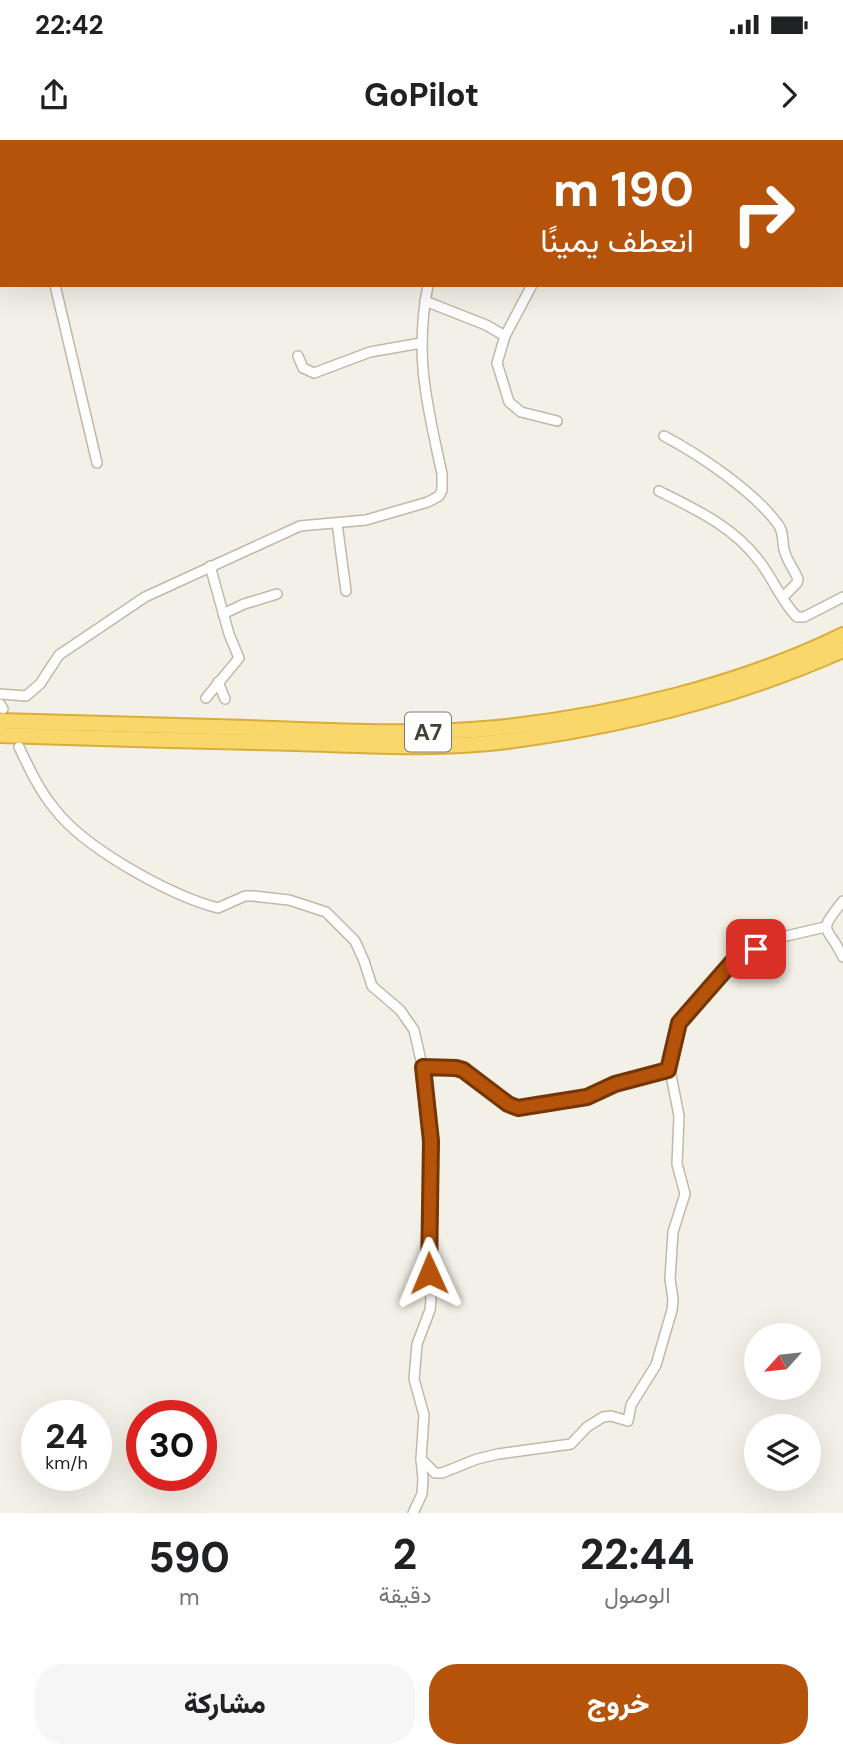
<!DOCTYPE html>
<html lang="ar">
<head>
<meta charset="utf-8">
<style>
  body { margin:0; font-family:"DM Sans",Vazirmatn,sans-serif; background:#f6f6f6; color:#202124; direction:rtl; height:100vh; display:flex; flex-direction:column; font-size:26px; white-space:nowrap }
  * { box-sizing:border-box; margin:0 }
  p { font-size:23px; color:#757577 }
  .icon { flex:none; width:38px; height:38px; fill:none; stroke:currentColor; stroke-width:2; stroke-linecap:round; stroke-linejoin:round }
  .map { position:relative; height:1373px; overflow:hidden; direction:ltr }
  .sheet { display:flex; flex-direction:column; background:#fff; flex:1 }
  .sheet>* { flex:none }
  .top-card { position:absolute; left:0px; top:0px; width:844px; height:147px; box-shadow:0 7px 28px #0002; direction:rtl; background:#b45309; color:#fff; overflow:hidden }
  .needle { width:46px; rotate:243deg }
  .controls { position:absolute; left:744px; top:1183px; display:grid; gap:14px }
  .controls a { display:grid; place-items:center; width:77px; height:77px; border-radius:50%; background:#fff; box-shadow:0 7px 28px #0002; font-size:35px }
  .speed { position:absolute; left:21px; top:1260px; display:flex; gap:14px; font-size:35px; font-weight:700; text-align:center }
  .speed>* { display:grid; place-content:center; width:91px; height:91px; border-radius:50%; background:#fff; box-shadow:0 7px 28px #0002; line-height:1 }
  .speed small { font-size:18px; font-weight:400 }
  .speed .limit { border:10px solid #d22; background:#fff; color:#111 }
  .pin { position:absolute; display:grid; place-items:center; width:60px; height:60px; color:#fff; margin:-30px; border-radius:14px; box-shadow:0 4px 10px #0006 }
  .me { position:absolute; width:77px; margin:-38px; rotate:359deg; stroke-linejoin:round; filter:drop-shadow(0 0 5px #0008) }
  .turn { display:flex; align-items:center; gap:24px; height:147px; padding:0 35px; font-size:32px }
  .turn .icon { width:91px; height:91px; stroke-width:2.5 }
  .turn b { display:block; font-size:49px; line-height:60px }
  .eta { display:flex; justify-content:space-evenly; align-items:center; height:119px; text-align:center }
  .eta b { font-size:42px; font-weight:800; line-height:49px }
  .action { display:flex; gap:14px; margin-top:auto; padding:14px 35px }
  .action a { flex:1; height:80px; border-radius:28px; background:#b45309; color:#fff; font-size:28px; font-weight:800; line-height:80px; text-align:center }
  .action a+a { background:#f6f6f6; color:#202124 }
  .status { display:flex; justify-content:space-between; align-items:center; height:49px; padding:0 35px; background:#fff; direction:ltr }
  .status svg { height:19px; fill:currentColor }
  header { display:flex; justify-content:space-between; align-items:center; height:91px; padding:0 35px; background:#fff; font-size:32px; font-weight:800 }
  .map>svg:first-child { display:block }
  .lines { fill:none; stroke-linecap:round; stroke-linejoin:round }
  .minor-casing { stroke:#beb9a9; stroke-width:12 }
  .highway-casing { stroke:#d8ad3b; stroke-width:18 }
  .minor { stroke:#fff; stroke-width:9 }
  .highway { stroke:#f9d76b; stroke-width:14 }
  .route-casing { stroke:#753606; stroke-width:18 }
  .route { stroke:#b45309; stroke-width:12 }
  .labels { text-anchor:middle; stroke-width:7; stroke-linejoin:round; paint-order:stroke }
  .shield { fill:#fff; stroke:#7d7a72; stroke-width:2 }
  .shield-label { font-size:23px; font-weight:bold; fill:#454136 }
</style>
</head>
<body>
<div class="status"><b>22:42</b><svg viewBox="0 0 49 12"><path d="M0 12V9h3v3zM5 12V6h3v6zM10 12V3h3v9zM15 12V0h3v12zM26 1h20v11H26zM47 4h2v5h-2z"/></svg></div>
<header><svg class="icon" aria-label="forward" viewBox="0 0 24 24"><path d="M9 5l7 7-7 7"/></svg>GoPilot<svg class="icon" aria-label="share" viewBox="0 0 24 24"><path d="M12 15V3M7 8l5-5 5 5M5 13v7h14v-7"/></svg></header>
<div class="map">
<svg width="843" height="1373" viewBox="0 0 843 1373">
  <rect width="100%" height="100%" fill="#f3f0e7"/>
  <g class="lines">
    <defs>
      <g id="minor">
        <polyline points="66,0 66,2"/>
        <polyline points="228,0 228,2"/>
        <polyline points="277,0 277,2"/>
        <polyline points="645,0 646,2"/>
        <polyline points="55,145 97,323"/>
        <polyline points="425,161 486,185 505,196 497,223 509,262 521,272 557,281"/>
        <polyline points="505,196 532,145"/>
        <polyline points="298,216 303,228 314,233 370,212 421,203"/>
        <path d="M664 296C700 315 753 351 777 383 784 391 782 400 784 409 786 420 794 429 798 439L797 443 783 457"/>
        <path d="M659 351C697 370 734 387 760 422 773 439 782 462 797 477H804L843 457"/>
        <polyline points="337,383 346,451"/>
        <polyline points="223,474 244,464 277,454"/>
        <polyline points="218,542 225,559"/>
        <path d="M0 554 26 556 40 544 59 515 145 457 300 386 366 380 428 362 439 356 442 350V334C427 264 414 217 428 145"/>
        <polyline points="206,558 239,518 229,494 210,426"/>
        <polyline points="0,564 3,569"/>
        <path d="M19 607C29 628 39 650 54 668 84 708 169 755 218 768L245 756H253L289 760 326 772 355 801 364 821 372 846 400 870 414 890 425 938 431 1001 428 1117 431 1160 430 1170 417 1204 414 1239 424 1275 421 1319 423 1339 422 1354 413 1373"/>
        <path d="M843 761C816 794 827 784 843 817"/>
        <polyline points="668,931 679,883 734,820 778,798 825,787"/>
        <polyline points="421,1319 435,1333 442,1333 477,1319 498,1314 571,1304 587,1287 603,1277 611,1276 628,1281 631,1265 656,1225 672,1170 673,1159 670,1139 673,1092 685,1054 677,1024 679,976 671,935 668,931 630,939 587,957 518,968 508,964 462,930 456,927 423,927"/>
      </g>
      <g id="highway">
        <polyline points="294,0 313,2"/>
        <polyline points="442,1 444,2"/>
        <polyline points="83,2 96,0"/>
        <polyline points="176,2 190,0"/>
        <polyline points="420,2 421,0"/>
        <polyline points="522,2 530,0"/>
        <polyline points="562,2 568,0"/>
        <polyline points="0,15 2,14"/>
        <path d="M0 581C83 583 166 585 249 588 331 591 414 596 497 588 612 576 739 546 843 495"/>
        <path d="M0 595C99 598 197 601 296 603 366 605 438 610 507 601 623 586 737 557 843 510"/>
      </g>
    </defs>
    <!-- minor casing -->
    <use href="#minor" class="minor-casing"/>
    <!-- highway casing -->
    <use href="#highway" class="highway-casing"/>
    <!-- minor -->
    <use href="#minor" class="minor"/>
    <!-- highway -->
    <use href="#highway" class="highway"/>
  </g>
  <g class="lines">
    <defs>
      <polyline id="route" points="429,1133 431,1001 423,927 456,928 463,930 508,964 518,968 587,957 615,944 668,930 679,883 734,820 756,809"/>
    </defs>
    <!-- route casing -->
    <use href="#route" class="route-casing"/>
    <!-- route -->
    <use href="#route" class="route"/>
  </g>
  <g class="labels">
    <!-- shield labels -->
    <rect class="shield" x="405" y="572.5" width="46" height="39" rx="5"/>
    <g class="shield-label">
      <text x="428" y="600">A7</text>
    </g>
  </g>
</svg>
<div class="controls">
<a><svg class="needle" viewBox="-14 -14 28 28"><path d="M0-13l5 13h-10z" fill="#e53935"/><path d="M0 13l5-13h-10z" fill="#757577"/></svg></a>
<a><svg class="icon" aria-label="layers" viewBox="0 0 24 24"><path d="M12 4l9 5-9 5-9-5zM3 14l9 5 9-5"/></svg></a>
</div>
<div class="speed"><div>24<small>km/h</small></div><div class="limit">30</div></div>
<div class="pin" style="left:756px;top:809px;background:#d93025"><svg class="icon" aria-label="arrive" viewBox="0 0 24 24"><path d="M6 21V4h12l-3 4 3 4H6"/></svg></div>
<svg class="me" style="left:429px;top:1133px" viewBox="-20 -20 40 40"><path d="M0-17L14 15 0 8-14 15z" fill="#b45309" stroke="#fff" stroke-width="4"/></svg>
<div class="top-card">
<div class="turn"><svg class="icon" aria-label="right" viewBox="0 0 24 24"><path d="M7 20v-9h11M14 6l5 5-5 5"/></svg><div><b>190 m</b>انعطف يمينًا</div></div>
</div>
</div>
<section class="sheet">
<div class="eta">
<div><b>22:44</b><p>الوصول</p></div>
<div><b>2</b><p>دقيقة</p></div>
<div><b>590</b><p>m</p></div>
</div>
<div class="action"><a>خروج</a><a>مشاركة</a></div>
</section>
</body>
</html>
